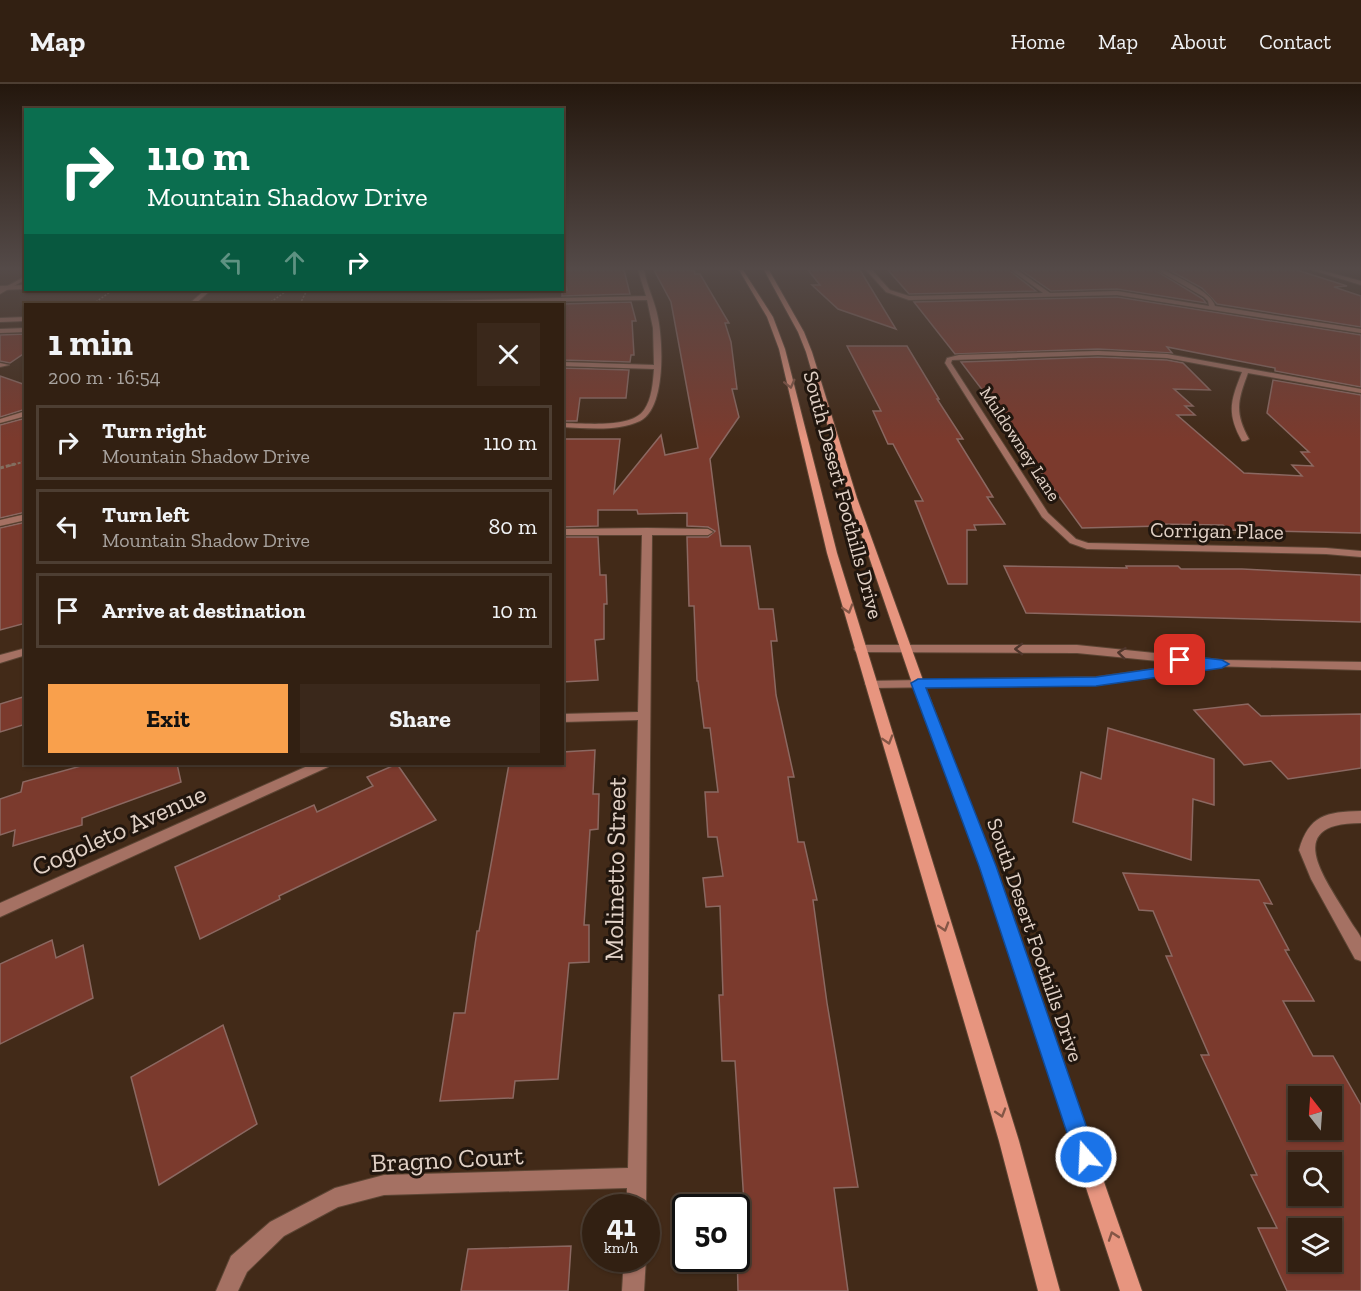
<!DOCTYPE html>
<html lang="en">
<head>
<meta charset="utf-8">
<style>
  body { margin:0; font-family:"Zilla Slab",serif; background:#3a281b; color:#f1f3f6; height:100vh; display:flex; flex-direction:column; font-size:22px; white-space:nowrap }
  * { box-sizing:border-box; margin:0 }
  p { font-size:20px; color:#a8a39f }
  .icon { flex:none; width:33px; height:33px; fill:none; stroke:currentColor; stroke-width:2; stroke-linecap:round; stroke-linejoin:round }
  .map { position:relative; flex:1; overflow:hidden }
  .panel { position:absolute; left:24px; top:219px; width:540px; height:462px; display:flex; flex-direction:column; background:#322012; border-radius:0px; box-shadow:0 2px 4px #0004,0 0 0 2px #4d3e32 }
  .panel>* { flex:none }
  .top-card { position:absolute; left:24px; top:24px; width:540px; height:183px; border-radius:0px; box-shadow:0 2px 4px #0004,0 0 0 2px #4d3e32; background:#0b6e4f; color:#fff; overflow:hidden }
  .needle { width:39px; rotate:343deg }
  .tools { position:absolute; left:1288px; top:1002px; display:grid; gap:12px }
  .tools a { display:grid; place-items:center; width:54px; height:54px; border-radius:0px; background:#322012; box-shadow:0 2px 4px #0004,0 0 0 2px #4d3e32; font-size:30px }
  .speed { position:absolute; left:582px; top:1110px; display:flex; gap:12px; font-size:30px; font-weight:700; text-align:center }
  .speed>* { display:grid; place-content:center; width:78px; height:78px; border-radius:50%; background:#322012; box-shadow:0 2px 4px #0004,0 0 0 2px #4d3e32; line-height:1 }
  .speed small { font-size:15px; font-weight:400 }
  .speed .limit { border:3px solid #111; border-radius:9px; background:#fff; color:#111 }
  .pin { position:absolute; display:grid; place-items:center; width:51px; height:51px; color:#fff; margin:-26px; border-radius:12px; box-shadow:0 3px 9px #0006 }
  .me { position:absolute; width:66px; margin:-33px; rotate:341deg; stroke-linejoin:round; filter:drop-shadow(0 0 4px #0008) }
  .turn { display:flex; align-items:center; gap:21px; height:126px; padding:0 24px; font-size:27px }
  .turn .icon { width:78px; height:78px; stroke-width:2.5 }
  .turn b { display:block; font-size:42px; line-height:51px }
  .lanes { display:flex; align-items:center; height:57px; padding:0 24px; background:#0003; justify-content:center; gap:30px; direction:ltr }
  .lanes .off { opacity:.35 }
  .round { display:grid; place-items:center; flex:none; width:63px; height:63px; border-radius:0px; background:#3a281b }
  .overview { display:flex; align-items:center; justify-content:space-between; height:102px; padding:0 24px }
  h1 { font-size:36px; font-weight:800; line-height:45px }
  .action { display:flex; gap:12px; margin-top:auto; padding:12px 24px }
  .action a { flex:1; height:69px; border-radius:0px; background:#f9a04c; color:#111; font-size:24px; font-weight:800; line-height:69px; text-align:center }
  .action a+a { background:#3a281b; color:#f1f3f6 }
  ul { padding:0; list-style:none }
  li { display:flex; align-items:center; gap:18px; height:75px; margin:0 12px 9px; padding:0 12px; border:3px solid #4d3e32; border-radius:0px }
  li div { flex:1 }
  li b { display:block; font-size:22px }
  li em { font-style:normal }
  header { display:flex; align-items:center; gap:36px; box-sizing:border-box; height:84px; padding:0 30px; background:#322012; border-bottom:2px solid #4d3e32 }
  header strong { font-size:28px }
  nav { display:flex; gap:33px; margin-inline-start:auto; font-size:21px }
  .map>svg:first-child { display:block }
  .building { fill:#7b3a2d; stroke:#8b6861; stroke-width:1.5; fill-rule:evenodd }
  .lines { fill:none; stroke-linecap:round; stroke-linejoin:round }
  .service-casing { stroke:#5c4534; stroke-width:2 }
  .minor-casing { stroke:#5c4534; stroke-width:2 }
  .tertiary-casing { stroke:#5c4534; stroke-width:2 }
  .secondary-casing { stroke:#5c4534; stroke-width:2 }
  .path-far2 { stroke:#836e5f; stroke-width:1.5; stroke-dasharray:2 1.5; stroke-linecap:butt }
  .path-far1 { stroke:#836e5f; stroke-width:2; stroke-dasharray:3 1.5; stroke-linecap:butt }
  .path { stroke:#836e5f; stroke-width:3; stroke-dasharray:4 2; stroke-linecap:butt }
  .service { fill:#a57163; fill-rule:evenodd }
  .minor { fill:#a57163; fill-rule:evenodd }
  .tertiary { fill:#a57163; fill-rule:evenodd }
  .secondary { fill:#e7957f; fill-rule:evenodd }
  .oneway { stroke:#845646 }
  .oneway2 { stroke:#4f362c }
  .route { fill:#1a73e8; stroke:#114b97; stroke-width:1.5 }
  .labels { text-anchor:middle; stroke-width:6; stroke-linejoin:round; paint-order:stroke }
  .far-street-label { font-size:18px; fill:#e2d2c7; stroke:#21160e }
  .street-label { font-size:21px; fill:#e2d2c7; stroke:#21160e }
  .near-street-label { font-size:26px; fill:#e2d2c7; stroke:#21160e }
</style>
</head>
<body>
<header>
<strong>Map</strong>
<nav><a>Home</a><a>Map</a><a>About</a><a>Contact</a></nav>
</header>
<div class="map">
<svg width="1361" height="1207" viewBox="0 0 1361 1207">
  <rect width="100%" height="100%" fill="#422a18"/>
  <!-- building -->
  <g class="building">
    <polygon points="563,186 624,186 630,210 562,212 562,206 567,206"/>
    <polygon points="654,186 694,186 695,190 700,190 729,239 725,239 731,258 737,305 732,305 739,333 710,375 721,462 750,462 759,525 773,525 777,557 771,557 776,611 794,693 788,693 798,758 804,758 817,816 813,816 827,919 858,1103 834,1104 848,1207 738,1207 736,1119 744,1119 735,977 722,977 719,911 723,911 720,822 706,823 703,794 723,792 717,753 708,753 705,708 718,708 710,644 704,644 698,597 697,597 694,522 689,522 687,453 708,453 715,447 708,443 687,442 687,429 638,430 637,426 598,426 598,442 562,443 562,355 620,355 614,409 661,351 665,371 698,364 671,218"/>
    <polygon points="808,186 860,186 896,245 838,225 812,201 820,201"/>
    <polygon points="888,186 1009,186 1036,207 909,210"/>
    <polygon points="1021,186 1155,186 1203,215 1206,219 1117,205 1051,207"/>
    <polygon points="1169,186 1297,186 1347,202 1334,203 1361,212 1361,243 1217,220 1202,204"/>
    <polygon points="1117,213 1361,251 1361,303 1275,287 1275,284 1167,263 1172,269 1098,265 955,270 914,218"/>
    <polygon points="631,218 636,237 632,237 634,271 631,271 630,278 562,276 562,220"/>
    <polygon points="26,250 26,268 10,279 0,277 0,251"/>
    <polygon points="847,262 907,262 939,315 937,315 963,355 957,355 993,413 987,413 1005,440 974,441 976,446 967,446 967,500 948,500 915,417 923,417 893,360 888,360 873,327 881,327"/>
    <polygon points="1098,273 1167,276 1183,279 1210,306 1174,305 1193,322 1185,322 1195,331 1177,331 1244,389 1302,392 1292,381 1313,382 1301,368 1309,368 1267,329 1273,296 1361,311 1361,449 1228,446 1223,441 1158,440 1160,442 1082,444 1028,370 1031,370 961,278"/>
    <polygon points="562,284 629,286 626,314 580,314 577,337 562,337"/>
    <polygon points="0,292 26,301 26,325 0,333"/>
    <polygon points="26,334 26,428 0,434 0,341"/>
    <polygon points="26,438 26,539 0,546 0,444"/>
    <polygon points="562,453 598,453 600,491 606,491 607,520 604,520 604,555 595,556 598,596 562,598"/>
    <polygon points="1004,482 1127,484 1126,482 1178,482 1181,485 1242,485 1361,491 1361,538 1026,529"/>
    <polygon points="26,612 26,640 0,648 0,620"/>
    <polygon points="1248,620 1261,632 1361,630 1361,684 1288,695 1271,677 1244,681 1194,626"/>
    <polygon points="1108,644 1214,675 1214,721 1193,715 1191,776 1073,738 1081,688 1101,695"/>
    <polygon points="595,666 593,710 599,710 598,745 590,746 584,841 589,841 589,878 569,879 558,995 515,997 513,1014 440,1017 454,929 465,929 477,847 479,847 509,680 562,680 562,668"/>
    <polygon points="88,680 177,680 181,698 82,734 82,741 13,762 15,746 0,751 0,715 21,708 23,698"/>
    <polygon points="397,680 436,736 279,812 280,815 200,855 175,783 314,721 317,728 373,702 367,693"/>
    <path d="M1123 789 1259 796 1272 820 1264 819 1289 866H1285L1314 917H1283L1313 972H1333L1361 1021V1207H1287L1258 1144H1277L1251 1091H1257L1201 971H1209L1166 872H1172L1153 827 1139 826ZM1299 1012H1332V1046H1299ZM1299 1078H1332V1112H1299ZM1299 1144H1332V1178H1299Z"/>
    <polygon points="52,856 56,874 83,861 93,914 0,960 0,880"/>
    <polygon points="223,941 257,1040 159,1101 131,993"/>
    <polygon points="571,1162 568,1207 461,1207 468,1165"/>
  </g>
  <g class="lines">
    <defs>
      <g id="service">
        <polygon points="26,201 26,205 0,206 0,202"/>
        <polygon points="43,206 86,206 83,208 45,208"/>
        <polygon points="26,233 26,237 0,238 0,234"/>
        <polygon points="26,244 26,248 0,249 0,245"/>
      </g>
      <g id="minor">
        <path d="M638 186H644C647 203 655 217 658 234 663 258 666 324 640 337 616 348 587 344 562 343V339C583 339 631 345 644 326 652 315 653 298 654 285L562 282V278L654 281 653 244 647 216 393 220 396 218 646 212Z"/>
        <path d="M866 186H872L890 206 909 212 1043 209 1011 186H1017L1050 209 1117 207 1209 222 1208 217 1204 213 1157 186H1164C1177 193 1212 208 1215 222L1361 245V249L1117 211 909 216 886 208Z"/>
        <polygon points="1312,186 1320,186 1361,197 1361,201"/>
        <polygon points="26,192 26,195 0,210 0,206"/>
        <polygon points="205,206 211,206 195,220 189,220"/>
        <path d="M1098 267 1167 270 1361 305V309L1248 289C1238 316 1234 328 1249 355L1245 357H1242C1226 329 1231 316 1242 288L1167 274 1098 271 952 276 951 279 1048 429 1076 455 1088 459 1326 464 1361 467V473L1326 470 1087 465 1070 459 1042 433 945 279 947 274 959 271Z"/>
        <polygon points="0,279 9,281 0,283"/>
        <polygon points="26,327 26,332 0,339 0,335"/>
        <polygon points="26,430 26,436 0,442 0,436"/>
        <polygon points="647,444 708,445 713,448 708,451 652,451 646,1126 646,1124 627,1124 627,1104 384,1111 338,1123 284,1152 247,1188 238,1207 216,1207 231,1172 270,1138 335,1104 384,1091 628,1084 638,636 562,638 562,630 638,628 642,451 562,451 562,445"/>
        <polygon points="26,564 26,571 0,579 0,571"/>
        <polygon points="312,680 330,680 328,683 0,833 0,819"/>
        <path d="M1361 727V739C1278 739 1329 799 1351 838 1354 843 1359 849 1361 854 1361 861 1361 871 1361 877L1355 875 1311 795 1299 766C1309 731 1326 728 1361 727Z"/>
        <polygon points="624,1174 646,1174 644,1207 622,1207"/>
      </g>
      <polygon id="tertiary" points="860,561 1077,561 1222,576 1361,578 1361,586 1209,582 1203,586 1096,601 871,604 865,600 867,597 1096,593 1188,580 1077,569 856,568 854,565 856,562"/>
      <g id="secondary">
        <polygon points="739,186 743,186 773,233 785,265 837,469 1019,1057 1060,1207 1038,1207 999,1057 827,469 779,265 767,233"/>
        <polygon points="764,186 769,186 804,248 812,268 857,414 924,599 994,782 1142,1207 1120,1207 980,782 912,599 849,414 806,268 798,248"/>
      </g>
    </defs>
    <!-- service casing -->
    <use href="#service" class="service-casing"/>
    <!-- minor casing -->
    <use href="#minor" class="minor-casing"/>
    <!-- tertiary casing -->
    <use href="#tertiary" class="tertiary-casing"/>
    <!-- secondary casing -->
    <use href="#secondary" class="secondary-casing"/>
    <!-- path-far2 -->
    <g class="path-far2">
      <polyline points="93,220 113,206"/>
      <polyline points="268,220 288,206"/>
      <polyline points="300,220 307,206"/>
    </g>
    <!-- path-far1 -->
    <polyline class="path-far1" points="9,382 26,377"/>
    <!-- path -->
    <polyline class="path" points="0,384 15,380"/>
    <!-- service -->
    <use href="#service" class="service"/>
    <!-- minor -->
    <use href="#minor" class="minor"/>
    <!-- tertiary -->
    <use href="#tertiary" class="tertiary"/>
    <!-- secondary -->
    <use href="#secondary" class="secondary"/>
  </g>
  <!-- one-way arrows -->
  <defs><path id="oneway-chevron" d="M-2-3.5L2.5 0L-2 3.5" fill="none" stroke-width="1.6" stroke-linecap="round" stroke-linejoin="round" transform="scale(1.5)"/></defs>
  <g class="oneway">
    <use href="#oneway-chevron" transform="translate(790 300) rotate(76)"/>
    <use href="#oneway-chevron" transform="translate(848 525) rotate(73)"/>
    <use href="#oneway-chevron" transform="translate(888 656) rotate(73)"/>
    <use href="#oneway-chevron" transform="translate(944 843) rotate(73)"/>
    <use href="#oneway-chevron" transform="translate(1001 1029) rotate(73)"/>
    <use href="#oneway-chevron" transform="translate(1113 1152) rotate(-109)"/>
  </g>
  <g class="oneway2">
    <use href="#oneway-chevron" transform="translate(1019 565) rotate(-180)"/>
    <use href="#oneway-chevron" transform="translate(1122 569) rotate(-174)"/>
  </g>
  <!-- sky -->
  <linearGradient id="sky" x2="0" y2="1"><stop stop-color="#24170d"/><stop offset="0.52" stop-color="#544a48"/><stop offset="1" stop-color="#544a48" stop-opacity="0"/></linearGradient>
  <rect width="1361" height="355" fill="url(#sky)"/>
  <!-- route -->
  <polygon class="route" points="1180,571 1222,576 1229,580 1222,584 1096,602 926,604 996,782 1097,1073 1094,1081 1086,1084 1078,1081 1075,1073 979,782 911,599 918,595 1096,593 1187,580 1176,579 1174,576"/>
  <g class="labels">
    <!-- far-street labels -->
    <g class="far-street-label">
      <text transform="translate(1020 360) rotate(57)" y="6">Muldowney Lane</text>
    </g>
    <!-- street labels -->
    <g class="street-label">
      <text transform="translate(843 411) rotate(75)" y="7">South Desert Foothills Drive</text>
      <text transform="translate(1217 447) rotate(1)" y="7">Corrigan Place</text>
      <text transform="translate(1035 856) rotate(71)" y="7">South Desert Foothills Drive</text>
    </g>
    <!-- near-street labels -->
    <g class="near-street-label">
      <text transform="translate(119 746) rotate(-24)" y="9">Cogoleto Avenue</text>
      <text transform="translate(615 785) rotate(-89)" y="9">Molinetto Street</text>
      <text transform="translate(447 1075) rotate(-3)" y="9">Bragno Court</text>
    </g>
  </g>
</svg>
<div class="tools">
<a><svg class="needle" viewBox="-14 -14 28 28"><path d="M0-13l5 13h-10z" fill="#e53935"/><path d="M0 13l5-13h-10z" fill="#a8a39f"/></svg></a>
<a><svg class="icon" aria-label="search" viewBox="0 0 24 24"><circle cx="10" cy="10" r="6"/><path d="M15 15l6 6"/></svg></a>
<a><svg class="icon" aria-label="layers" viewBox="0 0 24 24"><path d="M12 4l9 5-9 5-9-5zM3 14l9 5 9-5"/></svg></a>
</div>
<div class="speed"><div>41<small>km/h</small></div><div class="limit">50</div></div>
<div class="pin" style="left:1180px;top:576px;background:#d93025"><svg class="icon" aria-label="arrive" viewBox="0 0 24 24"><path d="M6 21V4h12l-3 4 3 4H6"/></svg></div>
<svg class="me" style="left:1086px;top:1073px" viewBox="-20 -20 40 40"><circle r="17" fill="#1a73e8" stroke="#fff" stroke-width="3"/><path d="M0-11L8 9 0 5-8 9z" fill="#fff"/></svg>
<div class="top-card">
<div class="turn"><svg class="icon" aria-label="right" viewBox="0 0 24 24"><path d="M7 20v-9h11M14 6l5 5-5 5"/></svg><div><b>110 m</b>Mountain Shadow Drive</div></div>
<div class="lanes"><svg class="icon off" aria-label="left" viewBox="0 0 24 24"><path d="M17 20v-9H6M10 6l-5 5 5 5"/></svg><svg class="icon off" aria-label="ahead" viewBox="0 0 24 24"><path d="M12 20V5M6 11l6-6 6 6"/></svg><svg class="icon" aria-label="right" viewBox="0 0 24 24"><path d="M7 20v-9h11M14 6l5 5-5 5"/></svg></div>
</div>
<section class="panel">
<div class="overview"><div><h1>1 min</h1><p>200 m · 16:54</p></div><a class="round"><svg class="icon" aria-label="close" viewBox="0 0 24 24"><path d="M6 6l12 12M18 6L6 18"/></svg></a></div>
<ul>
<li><svg class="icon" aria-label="right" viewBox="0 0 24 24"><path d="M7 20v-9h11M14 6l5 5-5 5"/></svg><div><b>Turn right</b><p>Mountain Shadow Drive</p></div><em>110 m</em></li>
<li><svg class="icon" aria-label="left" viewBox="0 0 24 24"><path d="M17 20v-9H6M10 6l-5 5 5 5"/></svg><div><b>Turn left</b><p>Mountain Shadow Drive</p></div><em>80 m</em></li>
<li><svg class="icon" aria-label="arrive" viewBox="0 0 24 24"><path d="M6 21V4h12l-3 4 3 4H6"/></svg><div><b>Arrive at destination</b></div><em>10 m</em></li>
</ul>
<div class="action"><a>Exit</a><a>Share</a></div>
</section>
</div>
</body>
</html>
